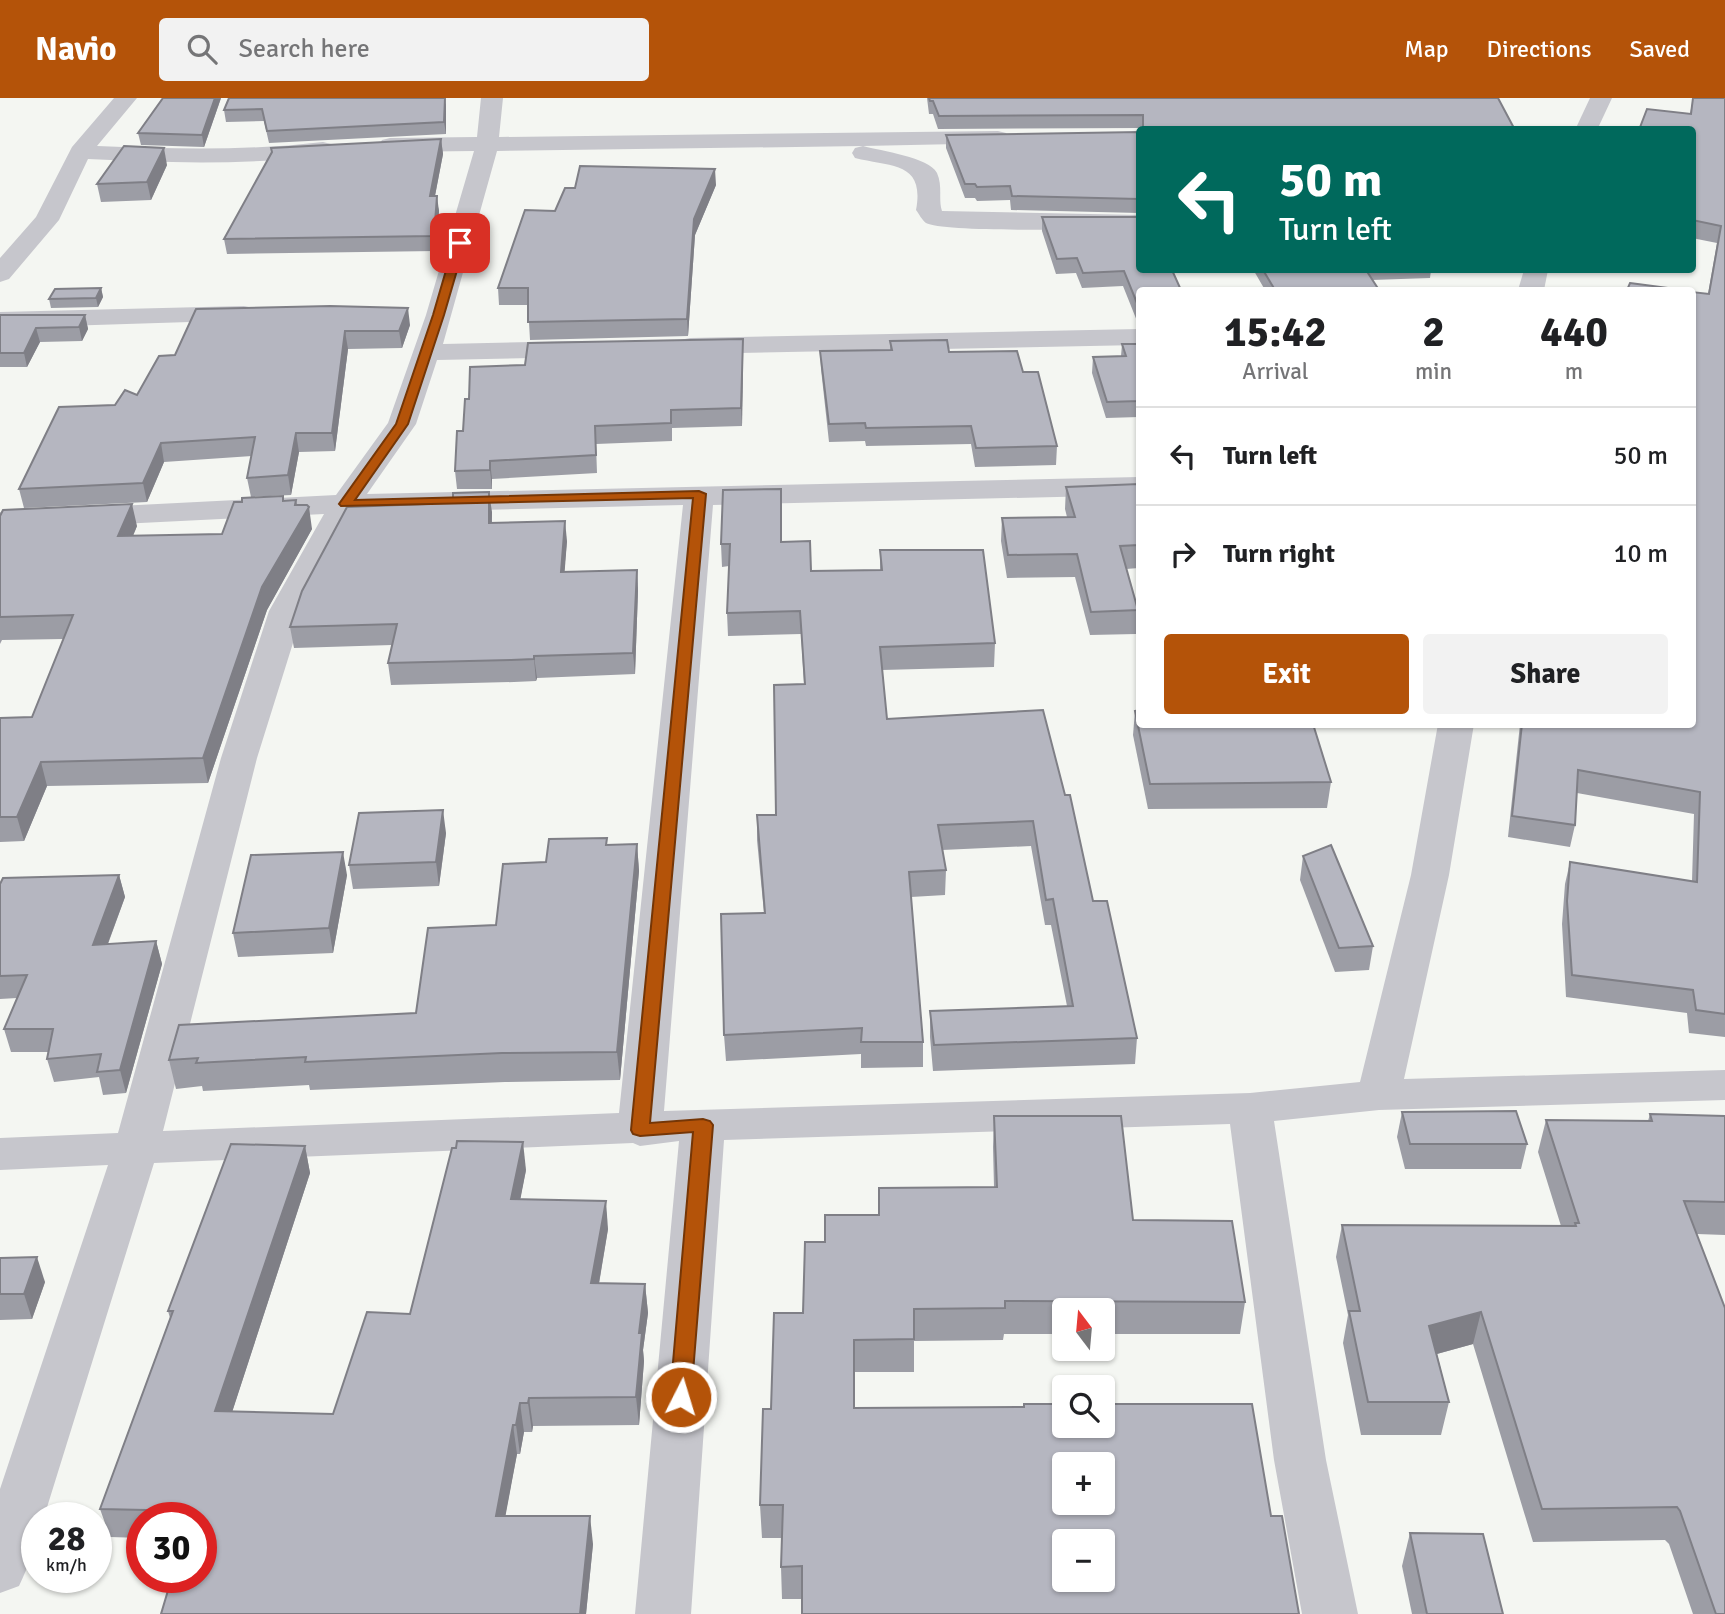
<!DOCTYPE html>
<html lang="en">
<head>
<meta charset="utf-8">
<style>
  body { margin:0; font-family:Signika,sans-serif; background:#f2f2f2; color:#202124; height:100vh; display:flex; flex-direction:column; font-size:26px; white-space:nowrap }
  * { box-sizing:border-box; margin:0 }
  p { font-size:23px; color:#757577 }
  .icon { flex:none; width:38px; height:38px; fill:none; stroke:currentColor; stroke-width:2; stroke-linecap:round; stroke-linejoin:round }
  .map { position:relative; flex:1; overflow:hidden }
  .panel { position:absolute; left:1136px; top:189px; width:560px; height:441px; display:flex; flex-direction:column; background:#fff; border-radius:7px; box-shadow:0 2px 5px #0004 }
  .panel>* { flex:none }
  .hud { position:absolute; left:1136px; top:28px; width:560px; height:147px; border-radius:7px; box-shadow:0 2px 5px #0004; background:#00695c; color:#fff; overflow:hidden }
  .needle { width:46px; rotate:344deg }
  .controls { position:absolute; left:1052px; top:1200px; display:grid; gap:14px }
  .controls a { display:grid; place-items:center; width:63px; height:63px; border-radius:7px; background:#fff; box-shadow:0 2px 5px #0004; font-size:35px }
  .speed { position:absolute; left:21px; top:1404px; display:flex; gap:14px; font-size:35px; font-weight:700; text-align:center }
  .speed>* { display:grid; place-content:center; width:91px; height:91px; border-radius:50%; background:#fff; box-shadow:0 2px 5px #0004; line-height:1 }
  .speed small { font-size:18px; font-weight:400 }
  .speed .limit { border:10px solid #d22; background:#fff; color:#111 }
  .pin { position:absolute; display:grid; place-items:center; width:60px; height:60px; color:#fff; margin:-30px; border-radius:14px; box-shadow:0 4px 10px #0006 }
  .me { position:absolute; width:77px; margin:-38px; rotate:5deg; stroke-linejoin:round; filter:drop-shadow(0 0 5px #0008) }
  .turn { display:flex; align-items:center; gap:24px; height:147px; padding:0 28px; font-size:32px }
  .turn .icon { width:91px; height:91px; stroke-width:2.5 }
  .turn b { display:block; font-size:49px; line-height:60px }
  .eta { display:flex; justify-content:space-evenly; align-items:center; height:119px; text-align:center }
  .eta b { font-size:42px; font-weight:700; line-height:49px }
  .primary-button { display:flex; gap:14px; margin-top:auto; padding:14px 28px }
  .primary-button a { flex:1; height:80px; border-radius:7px; background:#b45309; color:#fff; font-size:28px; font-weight:700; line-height:80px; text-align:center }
  .primary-button a+a { background:#f2f2f2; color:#202124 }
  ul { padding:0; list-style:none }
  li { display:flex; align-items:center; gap:21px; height:98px; padding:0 28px; border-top:2px solid #e0e0e0 }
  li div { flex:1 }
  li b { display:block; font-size:26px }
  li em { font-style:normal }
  header { display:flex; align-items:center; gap:42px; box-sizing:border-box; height:98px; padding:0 35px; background:#b45309; color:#fff }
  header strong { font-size:33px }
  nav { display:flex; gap:38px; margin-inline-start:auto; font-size:24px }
  .search { width:490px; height:63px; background:#f2f2f2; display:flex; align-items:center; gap:18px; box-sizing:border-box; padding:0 24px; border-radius:7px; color:#757577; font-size:26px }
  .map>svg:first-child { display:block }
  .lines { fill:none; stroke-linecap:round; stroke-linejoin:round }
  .minor { fill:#c6c6cc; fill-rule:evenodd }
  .wall { fill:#9c9da5 }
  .shaded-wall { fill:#7f7f86 }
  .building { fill:#b5b6c0; stroke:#7f7f86; stroke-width:2; fill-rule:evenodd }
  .route { fill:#b45309; stroke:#753606; stroke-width:2 }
</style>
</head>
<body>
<header>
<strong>Navio</strong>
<div class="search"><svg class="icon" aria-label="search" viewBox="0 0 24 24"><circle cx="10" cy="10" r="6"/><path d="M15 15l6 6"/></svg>Search here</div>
<nav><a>Map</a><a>Directions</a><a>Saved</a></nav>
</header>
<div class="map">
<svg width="1725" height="1516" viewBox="0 0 1725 1516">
  <rect width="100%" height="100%" fill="#f4f6f2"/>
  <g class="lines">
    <!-- minor -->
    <g class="minor">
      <path d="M114 0H137L97 48C173 51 247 53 323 44L331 46 334 51 331 56 323 58C244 67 167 65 88 61L59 122 9 181 0 184V160L36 119 72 49Z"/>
      <path d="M481 0H503L499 39 998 33 1006 35 1009 40 1006 45 863 48C881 53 929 59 937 75 943 88 938 102 942 113L1139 117V131C1108 131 943 135 926 125 922 122 919 116 916 112 925 64 892 69 855 60L852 55 855 50 863 48 497 53 443 246 577 243 587 245 591 251 587 257 577 259 437 262 416 326 367 396 1139 379V397L713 407 664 1013 1250 995 1360 984 1411 777 1438 626H1474L1449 777 1404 981 1725 972V1002L1379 1012 1274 1023 1326 1362 1358 1516H1302L1274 1362 1230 1026 724 1042 691 1516H635L679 1043 640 1048 633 1045 154 1065 44 1419H37C37 1445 30 1465 19 1488L0 1495V1391L108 1067 0 1072V1040L118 1035 221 660 269 513 324 416 0 432V414L336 397 388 325 426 217 474 53 390 54 382 52 379 47 382 42 390 40 477 39ZM683 407 619 1015 163 1033 257 660 303 513 355 415Z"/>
      <polygon points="1590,0 1612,0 1597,32 1575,32"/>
      <polygon points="1524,172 1548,172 1544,192 1518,192"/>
      <polygon points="244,208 253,210 257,216 253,222 0,230 0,214"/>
      <polygon points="1139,231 1139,247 690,256 680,254 676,248 680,242 690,240"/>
    </g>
  </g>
  <!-- wall -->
  <g class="wall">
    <polygon points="221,0 204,49 141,47 138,35"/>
    <polygon points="927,0 1498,0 1515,32 1142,32 1142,30 938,31 933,16 929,16"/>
    <polygon points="1693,0 1725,0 1725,939 1689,935 1687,915 1566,899 1562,826 1565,786 1570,764 1692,783 1694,716 1577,695 1575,727 1570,749 1508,739 1520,626 1692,626 1708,196 1717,145 1692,140 1692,32 1690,16"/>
    <polygon points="446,7 446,36 269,45 264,23 226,24 224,12"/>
    <polygon points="1139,34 1139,115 1011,112 1010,102 977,103 975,100 965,100 946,50 946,37"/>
    <polygon points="441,41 443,56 435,98 439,113 436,153 227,156 224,141"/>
    <polygon points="167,67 151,102 101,104 97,86"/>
    <polygon points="716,87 695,137 688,238 530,242 528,207 499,207 498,190 555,113"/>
    <polygon points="1042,119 1139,172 1431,172 1430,180 1372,182 1379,192 1265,192 1254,173 1173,175 1139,192 1139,228 1123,188 1082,190 1076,175 1056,176 1042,133"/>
    <polygon points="101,190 103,199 98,209 51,210 49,201"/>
    <polygon points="196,211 410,227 402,250 348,251 335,353 299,354 291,397 251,399 247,380 252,358 164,364 147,404 24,410 19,391 115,307 137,297 175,257"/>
    <polygon points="0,217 85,217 88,231 82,243 40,244 27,269 0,269"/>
    <polygon points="890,243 949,254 1023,274 1057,348 1056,367 975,369 971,346 866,348 865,343 829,344 821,271 820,253 890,252"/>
    <polygon points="1122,246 1139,246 1139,319 1106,320 1092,275 1093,259 1121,258"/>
    <polygon points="743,258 742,328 672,330 672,343 596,346 597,375 492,381 492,391 457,391 455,373 463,333"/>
    <polygon points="1139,386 1139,470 1126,471 1138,512 1136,536 1090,537 1075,479 1007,480 1001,443 1002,420 1067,419 1065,411 1066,389"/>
    <polygon points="781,391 782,444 811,473 880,472 880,452 995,545 994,569 882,572 887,621 1043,612 1093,803 1137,940 1135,966 933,973 930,939 930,913 1067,908 1051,827 1045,827 1031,748 942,752 946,772 945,797 911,799 923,944 923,969 861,970 861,956 726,963 724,937 764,815 757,742 757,717 776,717 804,586 801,536 728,538 727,515 729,468 722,469 721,446"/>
    <polygon points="283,398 284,403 297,407 312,431 267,512 208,685 47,688 24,743 0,744 0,620 32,619 64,541 2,542 0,546 0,418 137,428 133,438 222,436 242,404"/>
    <polygon points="492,414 492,425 567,443 564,474 637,472 638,493 635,576 537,580 536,583 514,584 391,587 388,565 392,547 294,550 290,529"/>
    <polygon points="1135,613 1331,684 1327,710 1148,711 1133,637"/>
    <polygon points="446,735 439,788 353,791 349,767"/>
    <polygon points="607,740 607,747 637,746 639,773 620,982 505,984 310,992 309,987 203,993 202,988 176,991 169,962 416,915 496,827 546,764"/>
    <polygon points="1303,758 1373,848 1369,872 1335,874 1300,782"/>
    <polygon points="119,777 125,799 108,846 156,843 162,866 126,995 103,997 99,979 54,984 47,961 49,954 11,954 4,931 17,900 0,901 0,786"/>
    <polygon points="347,777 333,855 238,859 233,835"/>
    <polygon points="1402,1014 1527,1046 1521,1071 1405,1071 1397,1039"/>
    <polygon points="1650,1016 1725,1018 1725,1137 1697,1136 1725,1516 1693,1516 1669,1446 1665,1442 1533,1444 1473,1246 1437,1256 1449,1304 1441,1337 1361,1337 1343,1245 1348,1217 1336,1159 1342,1127 1561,1128 1538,1054 1546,1022 1648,1023"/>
    <polygon points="994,1018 1133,1122 1245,1204 1240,1236 1102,1236 1102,1213 1064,1213 1064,1236 1004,1236 1003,1242 914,1243 914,1274 854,1274 854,1310 1023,1309 1064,1306 802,1501 782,1501 781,1469 782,1440 762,1440 760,1407 771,1311 803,1215 879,1117 879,1090 994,1089 993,1049"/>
    <polygon points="305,1048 310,1075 232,1314 333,1316 410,1216 526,1072 520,1101 608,1131 599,1186 645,1186 648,1215 643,1252 644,1263 639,1327 533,1328 532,1334 524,1334 520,1356 517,1356 505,1418 593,1446 586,1516 161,1516 201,1419 142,1419 142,1440 110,1439 100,1411 170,1220 168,1213"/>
    <polygon points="0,1160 45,1184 32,1221 0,1222"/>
    <polygon points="1410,1435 1503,1516 1412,1516 1402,1468"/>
  </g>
  <!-- shaded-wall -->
  <g class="shaded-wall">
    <polygon points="215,0 221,0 204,49 202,37"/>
    <polygon points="445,0 446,7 446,36 444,24"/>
    <polygon points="441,41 443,56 432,113 430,98"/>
    <polygon points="164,50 167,67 151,102 147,84"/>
    <polygon points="715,71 716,87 695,137 688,238 687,221 694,121"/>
    <polygon points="437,98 439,113 436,153 434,138"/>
    <polygon points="101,190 103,199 98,209 96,200"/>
    <polygon points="408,210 410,227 402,250 399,233"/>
    <polygon points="85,217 88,231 82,243 79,229"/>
    <polygon points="36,230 40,244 27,269 24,255"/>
    <polygon points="345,233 348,251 335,353 332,335"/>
    <polygon points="743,241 743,258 742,328 741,310"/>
    <polygon points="296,335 299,354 291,397 288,377"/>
    <polygon points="161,345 164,364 147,404 143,385"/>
    <polygon points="490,363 492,381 492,391 490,372"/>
    <polygon points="489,394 492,414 491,446 489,425"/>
    <polygon points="296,402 300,424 309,409 312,431 267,512 208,685 203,660 262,489"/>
    <polygon points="132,406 137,428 123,461 118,438"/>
    <polygon points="565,423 567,443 563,495 561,474"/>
    <polygon points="637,472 638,493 635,576 633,555"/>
    <polygon points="534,558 537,580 536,583 534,561"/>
    <polygon points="41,664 47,688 24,743 17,719"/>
    <polygon points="443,712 446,735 439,788 436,764"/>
    <polygon points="637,746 639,773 620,982 617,954"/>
    <polygon points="343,754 347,777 333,855 329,830"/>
    <polygon points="119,777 125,799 99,869 93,847"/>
    <polygon points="156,843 162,866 126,995 120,972"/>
    <polygon points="523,1044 526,1072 515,1129 511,1101"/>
    <polygon points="305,1048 310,1075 223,1342 215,1313"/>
    <polygon points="606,1103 608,1131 594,1214 591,1185"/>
    <polygon points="37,1159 45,1184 32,1221 24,1196"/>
    <polygon points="645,1186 648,1215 643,1252 644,1263 639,1327 636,1299 639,1235"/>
    <polygon points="1481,1214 1473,1246 1422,1260 1429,1228"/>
    <polygon points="529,1300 533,1328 532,1334 528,1305"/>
    <polygon points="520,1305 524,1334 520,1356 516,1327"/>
    <polygon points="513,1327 517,1356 500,1447 496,1418"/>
    <polygon points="590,1418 593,1446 586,1516 580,1516"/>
  </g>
  <!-- building -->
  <g class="building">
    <polygon points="163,0 215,0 202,37 138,35"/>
    <polygon points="229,0 445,0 444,24 267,33 262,11 224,12"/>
    <polygon points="929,0 1498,0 1515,32 1143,32 1143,17 939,18 933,3 930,3"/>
    <polygon points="1693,0 1725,0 1725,916 1696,912 1693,892 1572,877 1567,803 1570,764 1697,784 1700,694 1578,672 1575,727 1512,718 1522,626 1692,626 1692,194 1709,196 1721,128 1692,122 1692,32 1639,32 1647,11 1691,16"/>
    <polygon points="1139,34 1139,101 1012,98 1010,88 977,89 975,86 965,86 946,37"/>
    <polygon points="441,41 430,98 437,98 434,138 224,141 272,54 271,50"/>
    <polygon points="124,48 164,50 147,84 97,86"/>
    <polygon points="580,68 715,71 694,121 687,221 528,224 528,190 498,190 525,112 555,113 565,90 575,90"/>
    <polygon points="1042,119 1139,119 1139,172 1172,172 1181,192 1139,192 1139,210 1124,173 1083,175 1077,160 1057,161"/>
    <polygon points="1263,172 1366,172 1379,192 1275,192"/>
    <polygon points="1630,185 1683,192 1627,192"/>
    <polygon points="101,190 96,200 49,201 55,191"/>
    <polygon points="330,208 408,210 399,233 345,233 332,335 296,335 288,377 247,380 255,339 161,345 143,385 19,391 59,309 115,307 125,292 137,297 159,258 175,257 196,211"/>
    <polygon points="0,217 85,217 79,229 36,230 24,255 0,255"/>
    <polygon points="743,241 741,310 671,312 671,325 595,328 596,357 490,363 490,372 455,373 457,333 463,333 465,301 469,301 470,269 525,267 528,245"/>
    <polygon points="947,242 949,254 1017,253 1023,274 1038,274 1057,348 976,350 971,328 866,330 865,325 829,326 820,253 892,252 890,243"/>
    <polygon points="1122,246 1139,246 1139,303 1107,304 1093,259 1126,258"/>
    <polygon points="1139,386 1139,447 1120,448 1138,512 1091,514 1077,456 1008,457 1002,420 1075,419 1066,389"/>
    <polygon points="781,391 781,444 810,443 811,473 882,472 880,452 983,452 995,545 880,549 887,621 1043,612 1065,697 1070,697 1093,803 1107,803 1137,940 934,947 930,913 1073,908 1053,801 1046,802 1033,723 938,727 946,772 909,774 923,944 861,944 862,930 724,937 721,816 765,815 757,717 776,717 774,587 805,586 800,513 727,515 730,446 721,446 723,392"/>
    <polygon points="489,394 489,425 565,423 561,474 637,472 633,555 534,558 534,561 511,562 388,565 397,526 290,529 302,493 347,409 426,406 426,401 453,400 453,395"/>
    <polygon points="283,398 283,403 296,402 295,407 307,407 309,409 262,489 203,660 41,664 17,719 0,719 0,620 32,619 73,517 0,519 0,418 3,412 132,406 118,438 222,436 234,404 242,404 242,400"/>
    <polygon points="1139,612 1139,626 1313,626 1331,684 1150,686 1135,613"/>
    <polygon points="443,712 436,764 349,767 359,715"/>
    <polygon points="607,740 606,747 637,746 617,954 502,955 305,964 306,959 196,965 198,960 169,962 179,927 416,915 428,830 496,827 503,766 546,764 549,741"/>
    <polygon points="1331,747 1373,848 1339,850 1303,758"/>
    <polygon points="343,754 329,830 233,835 251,757"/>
    <polygon points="119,777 93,847 156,843 120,972 97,974 101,956 47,961 53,931 4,931 27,877 0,878 0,786 3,780"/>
    <polygon points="1516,1013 1527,1046 1410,1046 1402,1014"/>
    <polygon points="1650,1016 1725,1018 1725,1104 1684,1103 1725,1210 1725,1516 1716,1516 1680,1413 1677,1409 1542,1411 1481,1214 1429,1228 1449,1304 1368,1304 1349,1213 1360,1213 1342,1127 1576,1128 1575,1125 1579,1125 1546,1022 1652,1023"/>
    <path d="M994 1018H1121L1133 1122 1232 1123 1245 1204 1005 1203V1210L914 1211V1241L854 1242V1310L1024 1309V1306H1064V1328H1102V1306H1252L1271 1418H1282L1299 1516H802V1468L781 1469 783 1407H760L763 1311H771L774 1215H803L805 1144H825V1117H879V1090L997 1089ZM1064 1367H1102V1405H1064ZM1064 1444H1102V1482H1064Z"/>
    <polygon points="457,1043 523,1044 511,1101 606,1103 591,1185 645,1186 639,1235 642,1235 636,1299 529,1300 528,1305 520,1305 516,1327 513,1327 496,1418 590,1418 580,1516 161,1516 172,1479 201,1479 201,1419 189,1419 191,1413 100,1411 173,1213 168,1213 231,1046 305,1048 215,1313 333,1316 367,1214 410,1216 452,1050 456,1050"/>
    <polygon points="37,1159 24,1196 0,1196 0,1160"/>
    <polygon points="1410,1435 1483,1436 1503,1516 1427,1516"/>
  </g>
  <!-- route -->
  <polygon class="route" points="460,141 465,145 444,217 408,326 355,402 699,393 706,396 650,1025 703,1021 710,1023 713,1027 691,1299 688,1305 681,1307 674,1305 670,1299 693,1034 640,1038 633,1036 631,1032 693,400 341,408 339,406 396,326 433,217 454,145"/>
</svg>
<div class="controls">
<a><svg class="needle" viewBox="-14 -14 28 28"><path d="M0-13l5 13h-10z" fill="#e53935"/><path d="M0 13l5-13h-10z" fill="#757577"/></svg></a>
<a><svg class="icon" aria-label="search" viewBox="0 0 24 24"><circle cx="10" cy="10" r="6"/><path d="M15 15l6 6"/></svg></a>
<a>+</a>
<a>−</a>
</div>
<div class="speed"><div>28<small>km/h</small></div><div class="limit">30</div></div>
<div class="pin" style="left:460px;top:145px;background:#d93025"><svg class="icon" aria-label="arrive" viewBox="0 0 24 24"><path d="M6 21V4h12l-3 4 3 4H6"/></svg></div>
<svg class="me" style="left:681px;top:1299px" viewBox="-20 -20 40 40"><circle r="17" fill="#b45309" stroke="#fff" stroke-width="3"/><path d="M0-11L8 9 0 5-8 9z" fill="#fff"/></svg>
<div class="hud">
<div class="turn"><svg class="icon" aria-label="left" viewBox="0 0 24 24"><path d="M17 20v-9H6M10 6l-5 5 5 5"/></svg><div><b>50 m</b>Turn left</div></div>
</div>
<section class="panel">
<div class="eta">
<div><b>15:42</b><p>Arrival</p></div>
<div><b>2</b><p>min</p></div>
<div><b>440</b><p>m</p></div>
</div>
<ul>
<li><svg class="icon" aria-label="left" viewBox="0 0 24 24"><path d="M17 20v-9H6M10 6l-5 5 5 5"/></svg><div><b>Turn left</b></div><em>50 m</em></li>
<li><svg class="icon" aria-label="right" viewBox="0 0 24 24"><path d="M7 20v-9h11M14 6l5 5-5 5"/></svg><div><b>Turn right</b></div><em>10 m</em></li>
</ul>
<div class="primary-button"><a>Exit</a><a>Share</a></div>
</section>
</div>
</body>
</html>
